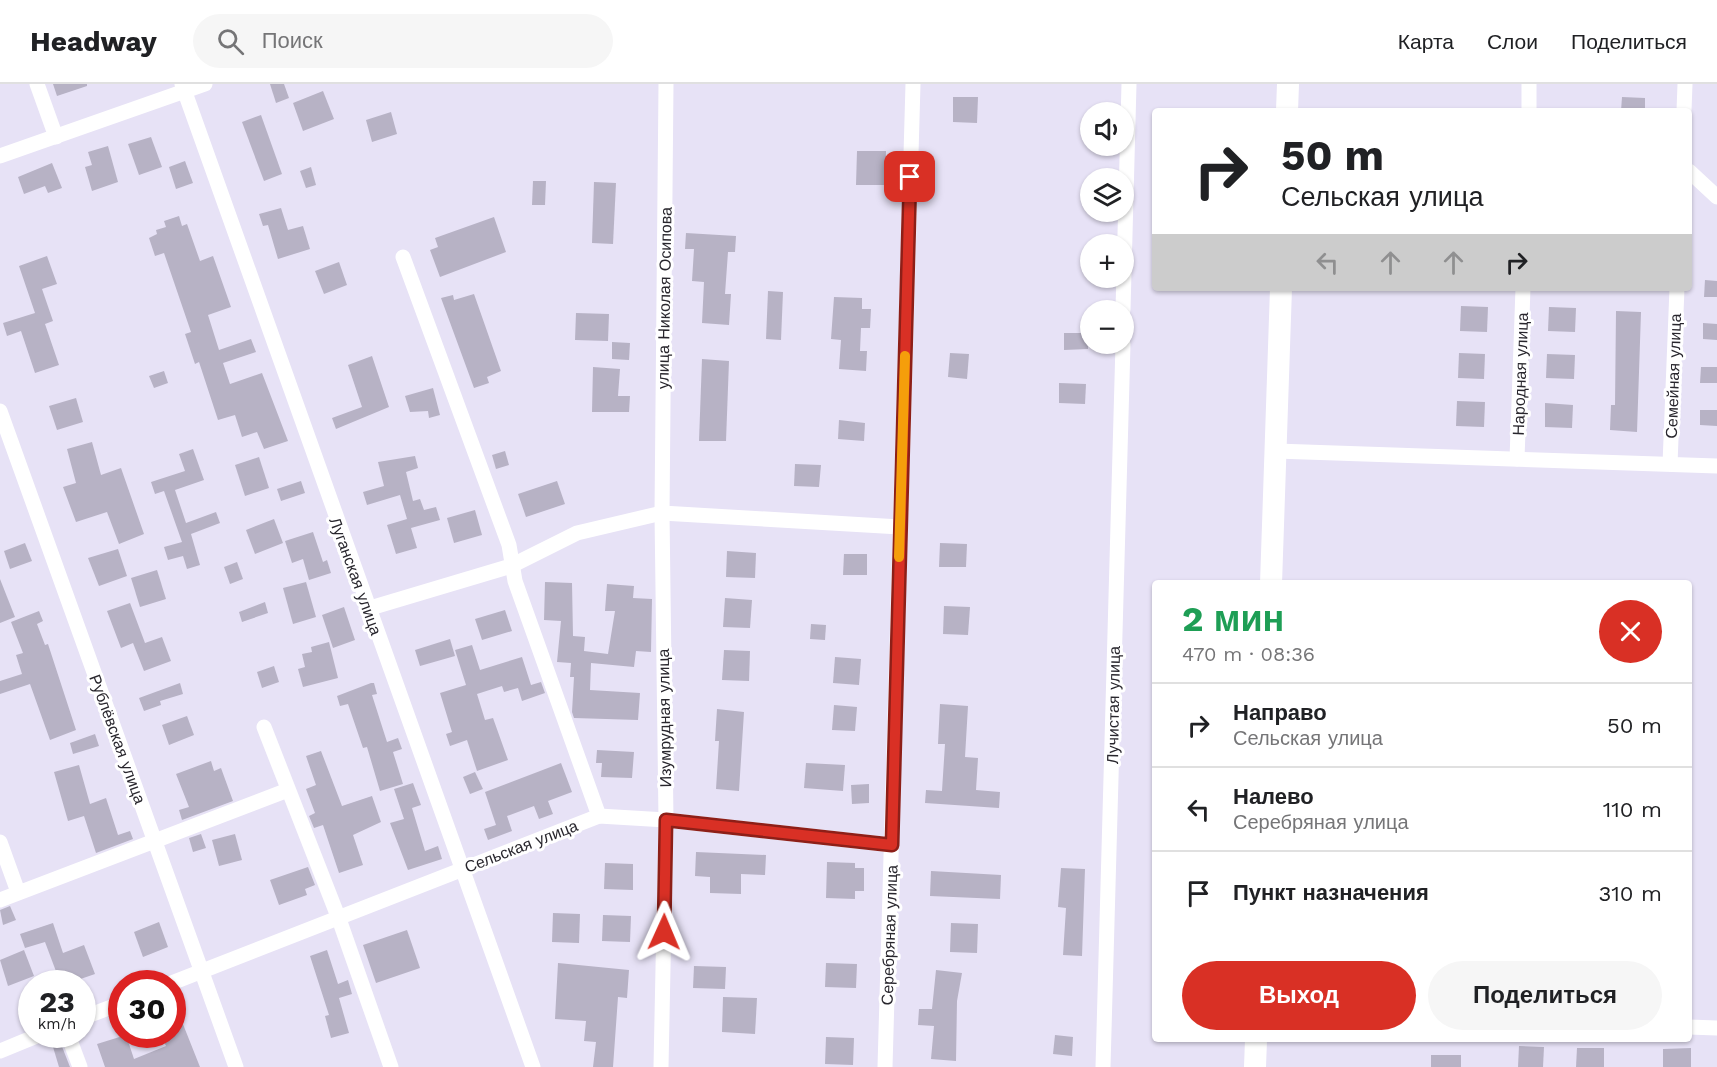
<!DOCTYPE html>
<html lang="ru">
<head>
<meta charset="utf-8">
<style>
  body { margin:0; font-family:"Work Sans",sans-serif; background:#f6f6f6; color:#202124; height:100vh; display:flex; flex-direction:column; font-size:22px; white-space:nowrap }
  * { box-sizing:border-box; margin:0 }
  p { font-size:20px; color:#757577 }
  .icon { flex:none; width:33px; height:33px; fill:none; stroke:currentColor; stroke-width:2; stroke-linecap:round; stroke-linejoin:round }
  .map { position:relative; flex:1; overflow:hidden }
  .details { position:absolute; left:1152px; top:496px; width:540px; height:462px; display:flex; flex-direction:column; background:#fff; border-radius:6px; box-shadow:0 2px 4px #0004 }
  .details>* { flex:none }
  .guide { position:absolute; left:1152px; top:24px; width:540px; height:183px; border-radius:6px; box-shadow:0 2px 4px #0004; background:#fff; color:#202124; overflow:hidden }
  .fabs { position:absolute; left:1080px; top:18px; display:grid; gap:12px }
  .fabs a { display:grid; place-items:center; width:54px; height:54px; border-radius:50%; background:#fff; box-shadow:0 2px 4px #0004; font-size:30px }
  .speed { position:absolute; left:18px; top:886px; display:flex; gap:12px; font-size:30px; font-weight:700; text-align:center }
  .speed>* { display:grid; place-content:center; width:78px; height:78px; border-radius:50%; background:#fff; box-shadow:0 2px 4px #0004; line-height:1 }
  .speed small { font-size:15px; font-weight:400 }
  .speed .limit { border:9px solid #d22; background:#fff; color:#111 }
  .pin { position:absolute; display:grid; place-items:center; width:51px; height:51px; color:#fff; margin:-26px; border-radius:12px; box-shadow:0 3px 9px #0006 }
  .me { position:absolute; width:66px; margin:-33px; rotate:1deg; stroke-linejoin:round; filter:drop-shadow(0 0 4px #0008) }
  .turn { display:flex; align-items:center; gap:21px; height:126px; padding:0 30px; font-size:27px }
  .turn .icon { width:78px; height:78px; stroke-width:2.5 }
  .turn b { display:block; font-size:42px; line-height:51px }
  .lanes { display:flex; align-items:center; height:57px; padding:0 30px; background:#0003; justify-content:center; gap:30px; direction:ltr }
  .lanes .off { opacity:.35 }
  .round { display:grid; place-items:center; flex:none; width:63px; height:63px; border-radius:32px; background:#f6f6f6 }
  .headline { display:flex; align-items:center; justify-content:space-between; height:102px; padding:0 30px }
  h1 { font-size:36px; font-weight:700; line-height:45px; color:#1e9e55 }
  .button { display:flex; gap:12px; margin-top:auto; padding:12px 30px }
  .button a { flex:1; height:69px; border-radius:36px; background:#d93025; color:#fff; font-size:24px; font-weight:700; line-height:69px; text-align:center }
  .button a+a { background:#f6f6f6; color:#202124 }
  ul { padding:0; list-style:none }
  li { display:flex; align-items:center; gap:18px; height:84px; padding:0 30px; border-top:2px solid #e0e0e0 }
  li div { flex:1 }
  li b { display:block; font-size:22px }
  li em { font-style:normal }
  header { display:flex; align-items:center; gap:36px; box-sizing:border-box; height:84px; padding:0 30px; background:#fff; border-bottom:2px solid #e0e0e0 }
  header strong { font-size:28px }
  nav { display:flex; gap:33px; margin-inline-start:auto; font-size:21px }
  .search { width:420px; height:54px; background:#f6f6f6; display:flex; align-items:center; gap:15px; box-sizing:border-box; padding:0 21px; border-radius:33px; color:#757577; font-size:22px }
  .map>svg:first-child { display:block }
  .building { fill:#b7b2c5 }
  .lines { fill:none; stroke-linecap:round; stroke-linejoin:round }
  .minor { stroke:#fff; stroke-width:15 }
  .secondary { stroke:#fff; stroke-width:22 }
  .route-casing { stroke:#8d1f18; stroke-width:15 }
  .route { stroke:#d93025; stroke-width:10 }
  .slow { stroke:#f59e0b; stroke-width:10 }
  .labels { text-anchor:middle; stroke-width:6; stroke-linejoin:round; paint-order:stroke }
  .street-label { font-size:16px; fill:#28262d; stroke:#fff }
</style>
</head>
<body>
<header>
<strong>Headway</strong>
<div class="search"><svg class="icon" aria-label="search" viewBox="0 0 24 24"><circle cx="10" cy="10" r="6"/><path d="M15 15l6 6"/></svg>Поиск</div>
<nav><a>Карта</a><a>Слои</a><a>Поделиться</a></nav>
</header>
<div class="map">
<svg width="1717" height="983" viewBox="0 0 1717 983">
  <rect width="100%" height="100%" fill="#e7e2f6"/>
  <!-- building -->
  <g class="building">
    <polygon points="53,0 87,0 87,2 57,12"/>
    <polygon points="270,0 284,0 289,14 276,19"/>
    <polygon points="323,7 334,35 303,47 293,19"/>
    <polygon points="953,13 978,13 977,39 953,38"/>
    <polygon points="1622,13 1645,14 1645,27 1621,27"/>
    <polygon points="391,28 397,50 372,58 366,36"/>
    <polygon points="261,31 282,90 264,97 242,38"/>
    <polygon points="151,53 162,83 139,91 128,60"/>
    <polygon points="108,62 118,98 92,107 85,83 92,81 88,68"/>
    <polygon points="857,67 886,67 885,101 856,101"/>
    <polygon points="185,77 193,99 176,105 169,83"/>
    <polygon points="52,79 62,104 48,109 45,102 24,110 18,93"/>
    <polygon points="311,83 316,101 306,104 300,87"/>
    <polygon points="533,97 546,97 545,121 532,121"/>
    <polygon points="594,98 616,99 613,160 592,159"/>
    <polygon points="281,124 288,146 303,142 310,165 278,175 268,141 263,142 259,130"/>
    <polygon points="179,132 182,142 187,140 200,177 213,172 231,223 208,231 219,266 251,255 256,268 223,279 230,300 262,289 288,357 264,365 257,348 242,353 235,331 218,336 199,278 195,280 185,250 191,248 164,169 155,172 149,154 157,150 156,146 166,143 164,137"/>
    <polygon points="494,133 506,168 440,193 430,166 438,163 435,154"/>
    <polygon points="686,149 736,152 735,168 728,168 725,210 731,210 729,241 702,239 704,198 692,197 694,165 685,165"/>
    <polygon points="47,172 57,200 42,205 53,237 45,240 59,281 35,289 21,247 7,252 3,239 35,229 19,182"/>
    <polygon points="339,178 347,201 324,210 315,187"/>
    <polygon points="1705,196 1717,197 1717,213 1704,213"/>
    <polygon points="768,207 783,208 781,256 766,255"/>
    <polygon points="474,210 501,287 487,293 489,299 474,304 441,214 453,211 454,216"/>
    <polygon points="834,213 862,214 862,225 871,225 870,244 861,244 860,267 867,267 866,287 839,285 841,256 831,255"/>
    <polygon points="1461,222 1488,223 1487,248 1460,247"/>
    <polygon points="1549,223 1576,224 1575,248 1548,247"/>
    <polygon points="1616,227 1641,228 1637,348 1610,346 1611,321 1615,321"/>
    <polygon points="576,229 609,230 608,257 575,256"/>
    <polygon points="1703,239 1717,240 1717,256 1703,255"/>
    <polygon points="1064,249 1088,249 1088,265 1064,266"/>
    <polygon points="612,258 630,259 629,276 612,275"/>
    <polygon points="950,269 969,270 967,295 948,293"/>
    <polygon points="1459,269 1485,270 1484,295 1458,294"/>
    <polygon points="1547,270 1575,271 1574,295 1546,294"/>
    <polygon points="372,272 389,323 336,345 332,334 362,323 348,281"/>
    <polygon points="702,275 729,277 726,357 699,357"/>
    <polygon points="593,283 620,285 618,312 630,312 629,328 592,328"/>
    <polygon points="1701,283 1717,283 1717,299 1700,299"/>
    <polygon points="164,287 168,299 154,304 149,292"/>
    <polygon points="1059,299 1086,300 1085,320 1059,319"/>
    <polygon points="433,304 440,331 429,334 428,327 410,328 405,312"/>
    <polygon points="76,314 83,338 57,346 49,322"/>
    <polygon points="1457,317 1485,318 1484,343 1456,342"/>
    <polygon points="1545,319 1573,321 1572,344 1545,343"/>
    <polygon points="1700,326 1717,326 1717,342 1700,341"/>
    <polygon points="839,336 865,339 864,357 838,355"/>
    <polygon points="92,358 101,391 121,384 144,450 119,460 107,428 76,438 63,403 76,399 67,365"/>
    <polygon points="193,365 204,396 175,406 186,439 216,428 220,439 191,450 200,481 187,485 183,472 168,476 164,463 182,458 164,407 155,410 151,398 185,387 179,370"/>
    <polygon points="505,367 509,381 496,385 492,371"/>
    <polygon points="415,372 418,384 406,388 413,417 420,415 424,426 436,423 440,436 411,444 417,464 396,470 387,441 407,435 400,411 367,421 363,408 384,402 378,378"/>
    <polygon points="259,373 269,404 245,412 235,381"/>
    <polygon points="795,380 821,381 819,403 794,402"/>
    <polygon points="301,397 305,409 281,417 277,405"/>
    <polygon points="557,397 565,420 526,433 518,410"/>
    <polygon points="475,426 482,451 454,459 447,434"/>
    <polygon points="274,435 283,459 255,470 246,446"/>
    <polygon points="313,448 323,478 327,476 331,489 309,496 303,475 292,479 285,457"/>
    <polygon points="25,459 32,477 10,485 4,467"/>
    <polygon points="940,459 967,460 966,483 939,483"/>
    <polygon points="118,465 127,492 99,502 88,474"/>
    <polygon points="727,467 756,469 755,494 726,493"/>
    <polygon points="844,470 867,470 867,491 843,491"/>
    <polygon points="237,478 243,495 230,500 224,483"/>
    <polygon points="157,486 166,515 140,523 131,494"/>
    <polygon points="0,495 15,533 0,539"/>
    <polygon points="306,498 316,533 293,540 283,504"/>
    <polygon points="545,498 572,499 573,552 585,553 584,567 608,570 615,527 605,527 607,500 634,502 633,514 652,515 651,568 636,567 634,583 591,579 590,606 640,609 638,636 574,634 572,628 574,593 570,593 571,579 557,578 561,537 544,536"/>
    <polygon points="725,514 752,516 750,544 723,543"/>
    <polygon points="265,518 268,529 242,538 239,528"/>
    <polygon points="130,519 145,559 162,553 171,577 144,587 133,559 121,564 107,527"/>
    <polygon points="944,522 970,523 968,551 943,550"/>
    <polygon points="344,523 355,556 333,564 322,531"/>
    <polygon points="505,526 512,547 482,556 475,535"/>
    <polygon points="39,527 43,537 37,540 45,561 48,560 76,646 50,656 30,600 0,610 0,597 22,590 16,571 23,569 11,538"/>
    <polygon points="811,540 826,541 825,556 810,555"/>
    <polygon points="450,555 455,572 420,582 415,566"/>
    <polygon points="329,558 338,594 303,603 298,585 305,583 302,570 312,568 311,563"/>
    <polygon points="472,561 480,586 522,573 531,601 541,598 545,609 522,617 518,604 504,608 502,602 477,610 485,636 493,634 508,676 477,687 467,656 450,662 446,650 452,648 440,609 466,601 455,566"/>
    <polygon points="724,566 750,567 749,597 722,596"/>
    <polygon points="835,573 861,575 859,601 833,599"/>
    <polygon points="274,582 279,598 262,604 257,588"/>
    <polygon points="180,599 183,610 160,617 161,621 144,627 139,614"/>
    <polygon points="371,599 374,599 377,610 372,611 387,658 398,654 402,665 393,668 403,700 380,707 367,663 363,664 348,620 340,622 337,612"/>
    <polygon points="940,620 968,622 965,673 978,674 976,706 1000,708 999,724 925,719 926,706 942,707 945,660 938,660"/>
    <polygon points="834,621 857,623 855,647 832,646"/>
    <polygon points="717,625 744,628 739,707 716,705 719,657 715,657"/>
    <polygon points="187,632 194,651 169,661 162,641"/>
    <polygon points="95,650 99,662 73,670 70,659"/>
    <polygon points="597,666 634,668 632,694 601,693 602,679 596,679"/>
    <polygon points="321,667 342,722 372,712 381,738 353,751 363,781 339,789 323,741 314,744 309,732 315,729 306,705 316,701 306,672"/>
    <polygon points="211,677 214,687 221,684 233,717 182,736 179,726 189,723 176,690"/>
    <polygon points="561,679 572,708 548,717 553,730 539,735 534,722 507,732 512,747 488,756 484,745 496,741 485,708"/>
    <polygon points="806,679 845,681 843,707 804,704"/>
    <polygon points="79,681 90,720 106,714 118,751 130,747 133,755 96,769 84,732 68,737 54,688"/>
    <polygon points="475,688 483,705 470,710 463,693"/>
    <polygon points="413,699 421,721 412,724 425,767 438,762 442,775 408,786 390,739 404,735 394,705"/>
    <polygon points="869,700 869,719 852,720 851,701"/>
    <polygon points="201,750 206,764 193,768 189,754"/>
    <polygon points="235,750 242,776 219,782 212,756"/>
    <polygon points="696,768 766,771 765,791 741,790 741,810 710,809 710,793 695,792"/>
    <polygon points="827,778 855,779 855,784 864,784 864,807 855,807 855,815 826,814"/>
    <polygon points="605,779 633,780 633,806 604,805"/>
    <polygon points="308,783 315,801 305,805 307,811 279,821 270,796"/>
    <polygon points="1061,784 1085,785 1082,872 1063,871 1066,824 1058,823"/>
    <polygon points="931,787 1001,791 1000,815 930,812"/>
    <polygon points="10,822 16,836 3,841 0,826"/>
    <polygon points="553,829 580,830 579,859 552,858"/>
    <polygon points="603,831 631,832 630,858 602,857"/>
    <polygon points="159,838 168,863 143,873 134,848"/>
    <polygon points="53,839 63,869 84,861 95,890 66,900 33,900 57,890 45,858 25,864 20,850"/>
    <polygon points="951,839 978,840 977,869 950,868"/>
    <polygon points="407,846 420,884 376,899 363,861"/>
    <polygon points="24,866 34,892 8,902 0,876"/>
    <polygon points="327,866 338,900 348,896 352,910 339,914 349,949 331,954 325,932 329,931 310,872"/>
    <polygon points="558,879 629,886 627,914 618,913 613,983 593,983 596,958 584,957 586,937 555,935"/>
    <polygon points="826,879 857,880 856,904 825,903"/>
    <polygon points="694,882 726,883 725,905 693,904"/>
    <polygon points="936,886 962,889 957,917 956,977 931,975 934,942 918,941 919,925 932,925"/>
    <polygon points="723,913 757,914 755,950 722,948"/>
    <polygon points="173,915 200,983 105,983 97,960 126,951 134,975 166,962 161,951 172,951"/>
    <polygon points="1055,951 1073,953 1072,972 1053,970"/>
    <polygon points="826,953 854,954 853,981 825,980"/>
    <polygon points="61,960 70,983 59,983 53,963"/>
    <polygon points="1519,962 1544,963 1543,983 1518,983"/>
    <polygon points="1577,964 1604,964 1604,983 1576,983"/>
    <polygon points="1691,964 1691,983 1663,983 1663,965"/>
    <rect x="1431" y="971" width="30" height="12"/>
  </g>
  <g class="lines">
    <!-- minor -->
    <g class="minor">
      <polyline points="37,0 56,53"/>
      <polyline points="182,0 533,983"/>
      <polyline points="1529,27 1529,0"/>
      <polyline points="1684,27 1685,0"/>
      <polyline points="0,72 205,0"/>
      <polyline points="1689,87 1717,113"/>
      <polyline points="403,173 509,461 515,497 599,732"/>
      <polyline points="1123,226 1129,0"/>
      <polyline points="0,327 236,983"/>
      <polyline points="1276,367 1717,382"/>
      <polyline points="1517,375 1523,204"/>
      <polyline points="1670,380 1677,204"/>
      <polyline points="367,525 511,482 577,449 662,429 900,443"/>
      <polyline points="264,643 339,835 391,983"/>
      <polyline points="0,758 18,808"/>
      <polyline points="0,816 288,706"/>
      <polyline points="169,900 599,732 666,736 892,761"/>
      <polyline points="82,934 122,919"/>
      <polyline points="1689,943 1717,944"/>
      <polyline points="68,951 80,983"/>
      <polyline points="0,967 39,951"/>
      <polyline points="661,983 666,736 662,429 666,0"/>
      <polyline points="885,983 913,0"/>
      <polyline points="1103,983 1123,260"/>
    </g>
    <!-- secondary -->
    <g class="secondary">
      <polyline points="1287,27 1288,0"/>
      <polyline points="1271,500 1281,204"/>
      <polyline points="1255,983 1256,956"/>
    </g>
  </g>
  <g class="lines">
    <defs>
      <polyline id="route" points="664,848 666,736 892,761 910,93"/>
    </defs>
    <!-- route casing -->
    <use href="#route" class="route-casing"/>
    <!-- route -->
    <use href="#route" class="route"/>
    <!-- slow -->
    <polyline class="slow" points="899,473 905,272"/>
  </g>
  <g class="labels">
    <!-- street labels -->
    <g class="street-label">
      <text transform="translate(664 214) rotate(-89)" y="6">улица Николая Осипова</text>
      <text transform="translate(1520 290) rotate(-88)" y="6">Народная улица</text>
      <text transform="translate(1673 292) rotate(-88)" y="6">Семейная улица</text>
      <text transform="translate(356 492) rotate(70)" y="6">Луганская улица</text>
      <text transform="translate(1113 621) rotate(-89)" y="6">Лучистая улица</text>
      <text transform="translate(664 634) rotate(-91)" y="6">Изумрудная улица</text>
      <text transform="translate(118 655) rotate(70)" y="6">Рублёвская улица</text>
      <text transform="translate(521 762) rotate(-21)" y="6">Сельская улица</text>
      <text transform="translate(889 851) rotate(-88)" y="6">Серебряная улица</text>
    </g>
  </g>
</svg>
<div class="fabs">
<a><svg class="icon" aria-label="sound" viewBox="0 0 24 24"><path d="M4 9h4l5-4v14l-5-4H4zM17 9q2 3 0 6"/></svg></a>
<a><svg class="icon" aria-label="layers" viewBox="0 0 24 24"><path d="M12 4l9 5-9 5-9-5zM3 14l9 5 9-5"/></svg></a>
<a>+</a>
<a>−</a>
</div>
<div class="speed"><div>23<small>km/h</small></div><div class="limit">30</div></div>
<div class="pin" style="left:910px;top:93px;background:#d93025"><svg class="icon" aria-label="arrive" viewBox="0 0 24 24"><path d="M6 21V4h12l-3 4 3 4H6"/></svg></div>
<svg class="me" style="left:664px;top:848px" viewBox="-20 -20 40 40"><path d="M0-17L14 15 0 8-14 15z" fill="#d93025" stroke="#fff" stroke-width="4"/></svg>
<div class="guide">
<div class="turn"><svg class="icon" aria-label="right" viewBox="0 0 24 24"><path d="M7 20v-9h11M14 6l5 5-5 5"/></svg><div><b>50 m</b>Сельская улица</div></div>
<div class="lanes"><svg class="icon off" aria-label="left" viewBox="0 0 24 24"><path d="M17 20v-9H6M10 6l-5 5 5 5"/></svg><svg class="icon off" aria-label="ahead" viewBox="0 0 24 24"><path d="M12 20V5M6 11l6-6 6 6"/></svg><svg class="icon off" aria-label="ahead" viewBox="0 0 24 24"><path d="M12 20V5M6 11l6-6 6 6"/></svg><svg class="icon" aria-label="right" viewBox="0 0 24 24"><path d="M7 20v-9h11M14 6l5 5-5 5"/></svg></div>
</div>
<section class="details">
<div class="headline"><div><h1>2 мин</h1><p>470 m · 08:36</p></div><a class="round" style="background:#d93025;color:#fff"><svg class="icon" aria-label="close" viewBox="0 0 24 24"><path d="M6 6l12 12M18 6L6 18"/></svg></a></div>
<ul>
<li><svg class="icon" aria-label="right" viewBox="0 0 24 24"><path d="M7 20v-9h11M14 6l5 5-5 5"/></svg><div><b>Направо</b><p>Сельская улица</p></div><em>50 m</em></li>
<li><svg class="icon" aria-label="left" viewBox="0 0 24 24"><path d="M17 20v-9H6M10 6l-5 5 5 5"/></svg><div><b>Налево</b><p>Серебряная улица</p></div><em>110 m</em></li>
<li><svg class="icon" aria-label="arrive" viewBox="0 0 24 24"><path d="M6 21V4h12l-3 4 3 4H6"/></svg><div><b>Пункт назначения</b></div><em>310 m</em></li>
</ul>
<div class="button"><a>Выход</a><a>Поделиться</a></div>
</section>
</div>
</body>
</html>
